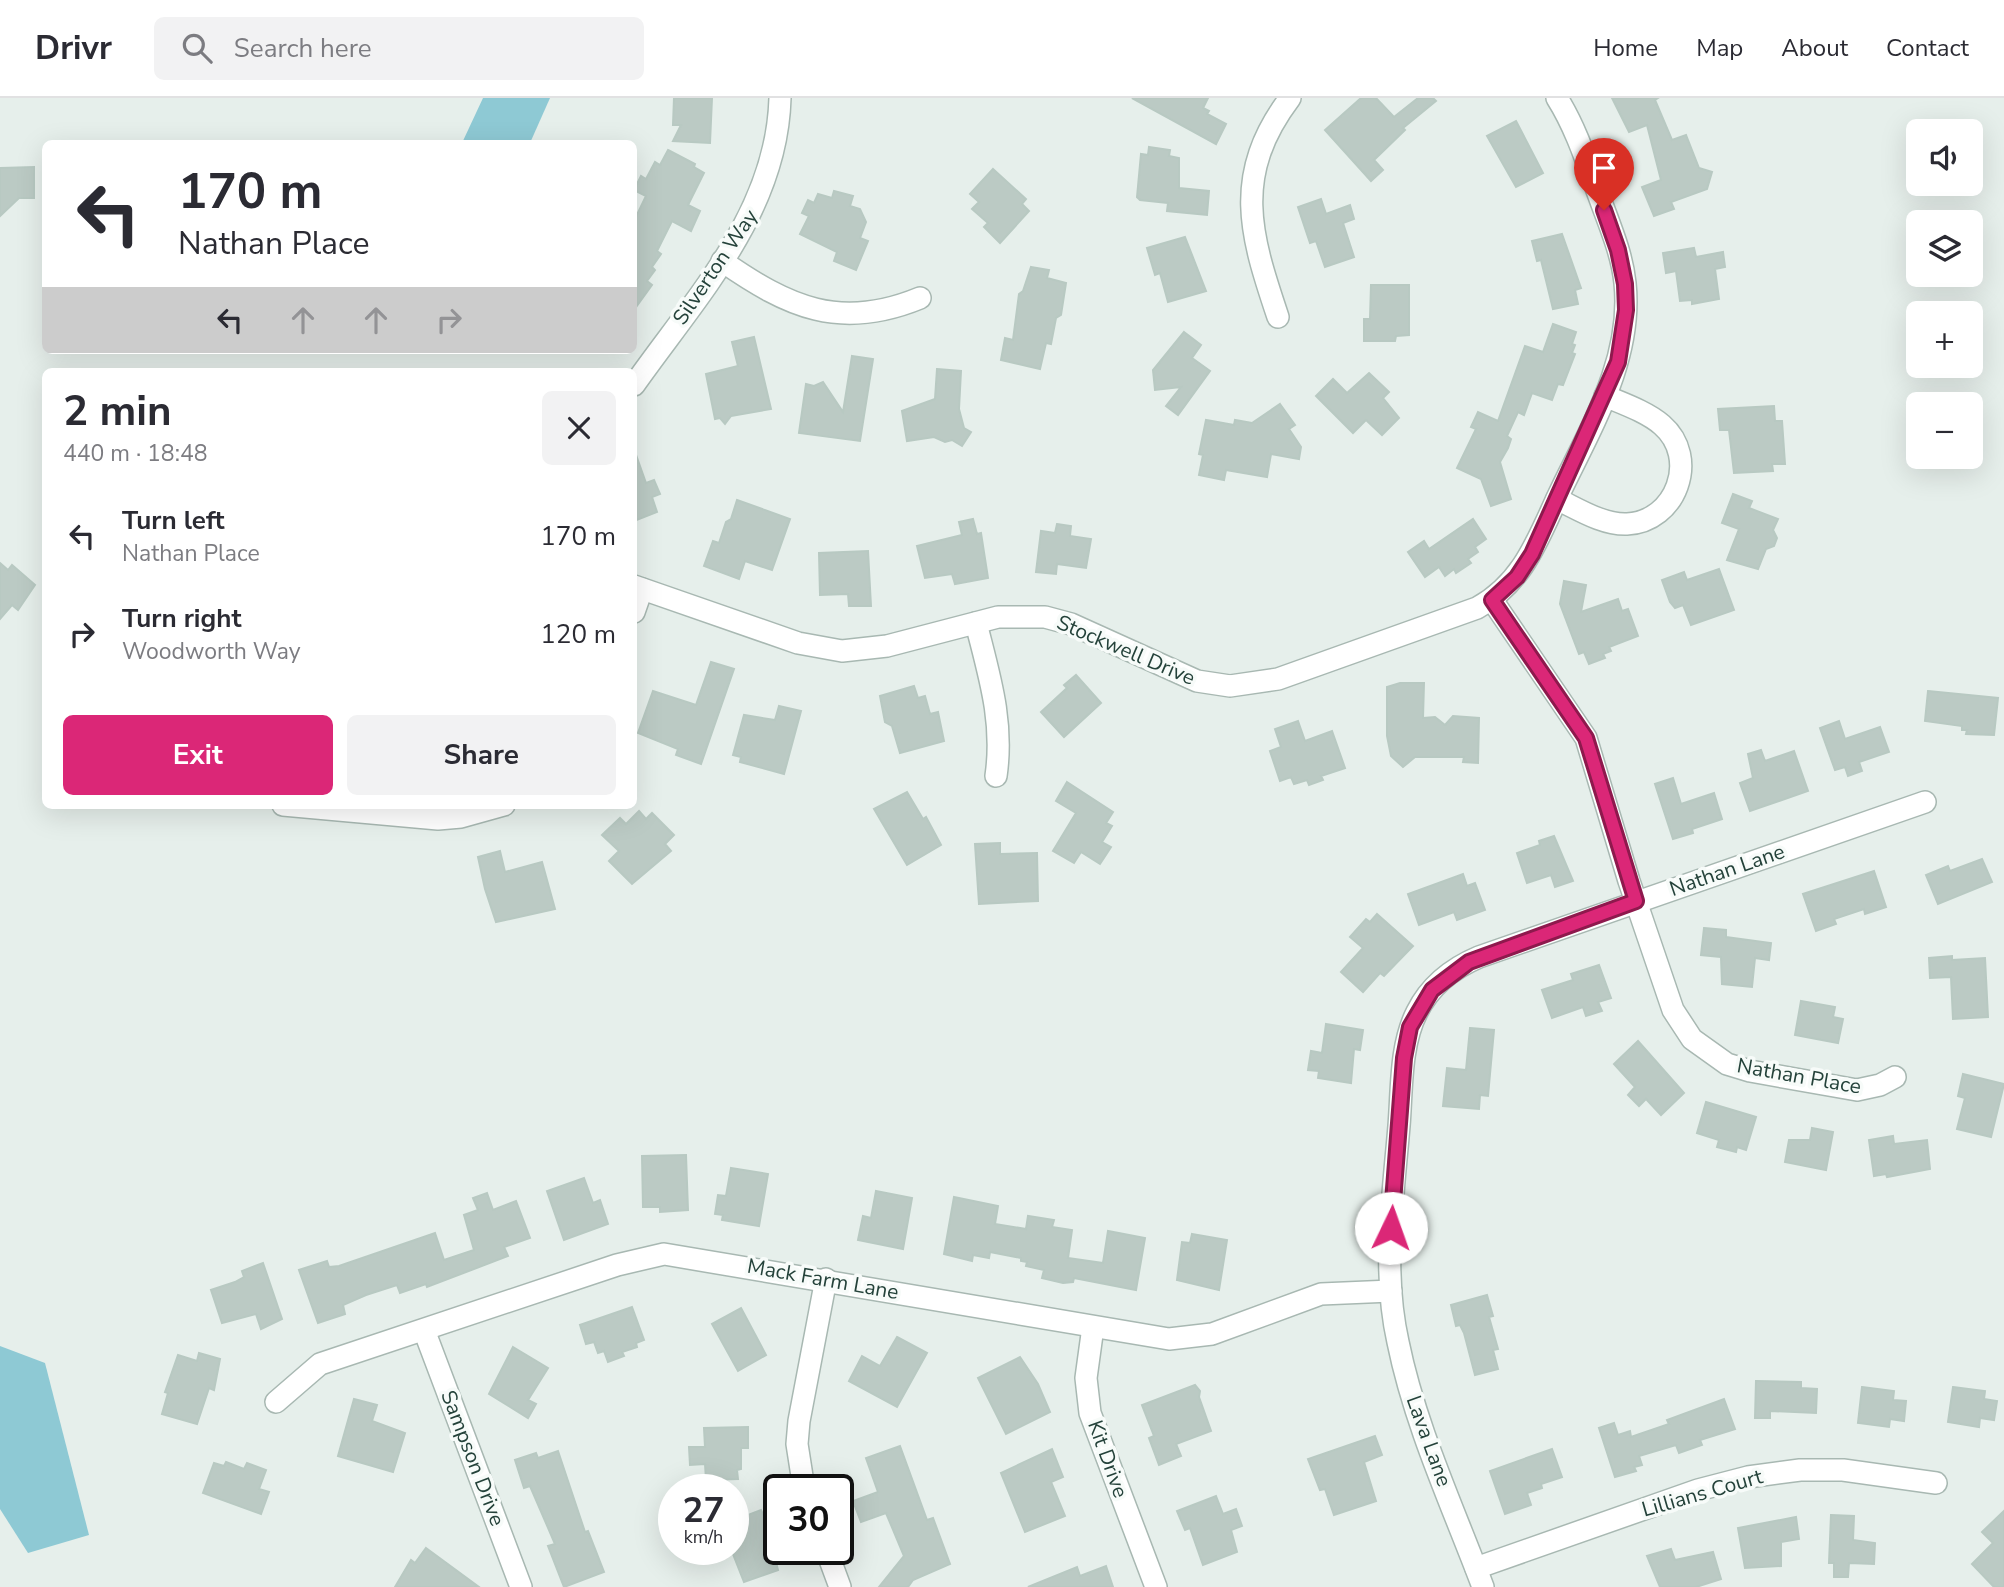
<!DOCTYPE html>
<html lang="en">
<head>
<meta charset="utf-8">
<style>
  body { margin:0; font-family:"Nunito Sans",sans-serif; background:#f2f2f3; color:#2b2b33; height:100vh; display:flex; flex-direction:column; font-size:26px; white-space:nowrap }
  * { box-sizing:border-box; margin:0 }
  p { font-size:23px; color:#7c7c81 }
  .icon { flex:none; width:38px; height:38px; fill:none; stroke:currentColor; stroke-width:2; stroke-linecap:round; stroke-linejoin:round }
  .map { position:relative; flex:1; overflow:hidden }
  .details { position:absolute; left:42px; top:270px; width:595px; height:441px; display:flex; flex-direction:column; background:#fff; border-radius:10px; box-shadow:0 7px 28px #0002 }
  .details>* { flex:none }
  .guide { position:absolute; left:42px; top:42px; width:595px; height:214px; border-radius:10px; box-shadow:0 7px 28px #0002; background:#fff; color:#2b2b33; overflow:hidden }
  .fabs { position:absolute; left:1906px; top:21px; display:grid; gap:14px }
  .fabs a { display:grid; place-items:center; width:77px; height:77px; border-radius:10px; background:#fff; box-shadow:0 7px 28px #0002; font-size:35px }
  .speed { position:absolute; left:658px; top:1376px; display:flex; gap:14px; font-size:35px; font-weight:700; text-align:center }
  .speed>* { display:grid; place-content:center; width:91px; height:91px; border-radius:50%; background:#fff; box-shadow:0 7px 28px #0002; line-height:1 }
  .speed small { font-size:18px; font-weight:400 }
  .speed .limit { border:4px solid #111; border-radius:10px; background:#fff; color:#111 }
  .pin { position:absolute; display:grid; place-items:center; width:60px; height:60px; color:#fff; margin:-72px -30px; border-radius:50% 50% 50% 0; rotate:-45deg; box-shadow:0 0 7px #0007 }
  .pin .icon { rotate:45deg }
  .me { position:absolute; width:77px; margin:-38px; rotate:3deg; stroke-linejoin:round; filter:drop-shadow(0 0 5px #0008) }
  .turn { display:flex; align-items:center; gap:24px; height:147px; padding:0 21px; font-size:32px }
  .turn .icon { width:91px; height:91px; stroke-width:2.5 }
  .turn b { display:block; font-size:49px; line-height:60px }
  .lanes { display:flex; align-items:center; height:66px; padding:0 21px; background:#0003; justify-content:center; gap:35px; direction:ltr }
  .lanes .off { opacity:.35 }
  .round { display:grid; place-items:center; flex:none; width:74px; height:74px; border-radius:10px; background:#f2f2f3 }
  .headline { display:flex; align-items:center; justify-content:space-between; height:119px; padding:0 21px }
  h1 { font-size:42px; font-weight:700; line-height:52px }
  .action { display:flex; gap:14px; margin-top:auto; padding:14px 21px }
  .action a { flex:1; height:80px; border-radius:10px; background:#db2777; color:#fff; font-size:28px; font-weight:700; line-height:80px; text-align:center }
  .action a+a { background:#f2f2f3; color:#2b2b33 }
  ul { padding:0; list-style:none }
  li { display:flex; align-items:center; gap:21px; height:98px; padding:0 21px }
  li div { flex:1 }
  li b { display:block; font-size:26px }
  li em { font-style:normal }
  header { display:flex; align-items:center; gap:42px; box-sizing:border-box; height:98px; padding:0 35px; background:#fff; border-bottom:2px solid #e1e1e2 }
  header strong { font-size:33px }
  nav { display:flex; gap:38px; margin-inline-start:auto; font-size:24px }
  .search { width:490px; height:63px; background:#f2f2f3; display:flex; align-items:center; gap:18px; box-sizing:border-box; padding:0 24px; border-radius:10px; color:#7c7c81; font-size:26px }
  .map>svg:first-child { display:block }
  .water { fill:#8ec9d4 }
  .building { fill:#bbcac4; stroke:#b8c9c2; stroke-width:2 }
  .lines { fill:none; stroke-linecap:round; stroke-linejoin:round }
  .minor-casing { stroke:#a8b8b2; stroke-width:24 }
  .minor { stroke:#fff; stroke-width:21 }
  .route-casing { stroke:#8e194d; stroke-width:18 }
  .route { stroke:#db2777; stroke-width:12 }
  .labels { text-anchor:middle; stroke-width:7; stroke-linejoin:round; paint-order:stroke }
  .street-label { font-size:21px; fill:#24423a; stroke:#f7fbf9 }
</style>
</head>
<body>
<header>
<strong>Drivr</strong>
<div class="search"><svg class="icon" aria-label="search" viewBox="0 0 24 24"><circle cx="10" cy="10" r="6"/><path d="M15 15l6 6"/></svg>Search here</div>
<nav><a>Home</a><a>Map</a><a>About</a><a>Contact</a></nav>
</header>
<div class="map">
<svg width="2004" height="1489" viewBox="0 0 2004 1489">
  <rect width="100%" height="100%" fill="#e6efeb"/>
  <!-- water -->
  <g class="water">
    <polygon points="483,0 550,0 530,45 462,45"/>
    <polygon points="0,1248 45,1265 89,1437 28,1455 0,1411"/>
  </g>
  <!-- building -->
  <g class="building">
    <polygon points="674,0 712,0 710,45 673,43 681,27 673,27"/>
    <polygon points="1132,0 1208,0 1203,10 1209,13 1207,16 1226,26 1216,46"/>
    <polygon points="1361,0 1376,0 1394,19 1418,0 1433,0 1436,3 1403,30 1405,32 1374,62 1383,72 1371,83 1325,32"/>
    <polygon points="1612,0 1658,0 1655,2 1672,42 1686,37 1699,70 1712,74 1707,91 1671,104 1674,111 1654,118 1642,89 1661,82 1647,27 1629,34"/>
    <polygon points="1516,23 1543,75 1516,89 1487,38"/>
    <polygon points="1149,49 1170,52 1169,58 1179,60 1179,90 1209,93 1207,117 1167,113 1168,105 1140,102 1137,99 1141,56 1148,57"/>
    <polygon points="668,52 695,66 694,69 704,75 688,107 700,113 691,133 672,123 657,153 661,156 652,169 655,172 647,183 652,187 634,212 634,123 646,98 634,92 641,78 646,81 655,64 660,67"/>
    <polygon points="34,69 34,100 19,100 0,118 0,70"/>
    <polygon points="993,71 1026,101 1022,106 1029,113 1000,145 984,129 988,125 972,111 979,104 970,96"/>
    <polygon points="834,93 853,98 850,108 860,111 866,124 860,140 868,143 856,172 834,163 837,154 800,136 809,118 802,115 808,102 814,105 818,96 832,100"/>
    <polygon points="1321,101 1326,116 1350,107 1354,121 1343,125 1354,159 1325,169 1316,143 1310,145 1298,109"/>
    <polygon points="1562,136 1581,190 1575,192 1578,206 1553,211 1541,162 1537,163 1532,143"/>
    <polygon points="1185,139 1206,193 1168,204 1160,175 1155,177 1147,150"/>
    <polygon points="1694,150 1696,159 1723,154 1725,169 1715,171 1719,201 1692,206 1692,202 1680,203 1676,173 1666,175 1663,155"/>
    <polygon points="1031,169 1049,172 1047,180 1066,185 1061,217 1056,220 1051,246 1046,245 1040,271 1001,262 1005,240 1013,242 1019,196 1023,193"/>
    <polygon points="1371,187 1409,187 1409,237 1396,238 1395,243 1364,243 1364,221 1370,221"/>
    <polygon points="1553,226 1576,234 1572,246 1575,247 1572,255 1575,256 1563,287 1558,286 1552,302 1532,295 1524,317 1518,314 1507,338 1511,341 1508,350 1500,364 1511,401 1491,408 1481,381 1457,370 1476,331 1471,329 1478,314 1498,323 1525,248 1543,254"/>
    <polygon points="1184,234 1201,247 1192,260 1210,273 1178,317 1166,308 1181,289 1155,292 1153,272"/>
    <polygon points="754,239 771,311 731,318 725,326 720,320 715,321 706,276 738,268 732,244"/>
    <polygon points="852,258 873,261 860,343 799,335 806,286 814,288 823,284 843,314"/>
    <polygon points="937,271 961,273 959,311 964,330 971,334 962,348 952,342 945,344 934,339 907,343 902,313 935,301"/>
    <polygon points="1369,275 1389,294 1383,300 1399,320 1382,337 1366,322 1353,335 1316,298 1333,281 1347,295"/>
    <polygon points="1280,306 1295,327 1289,331 1301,349 1299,361 1271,356 1267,379 1226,372 1224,382 1199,377 1203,357 1199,356 1206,322 1234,327 1235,322 1252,325"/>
    <polygon points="1774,308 1775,323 1782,323 1785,366 1772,366 1773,373 1734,375 1729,332 1720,332 1718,311"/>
    <polygon points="635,354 646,385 654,382 660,396 652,399 657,414 634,423"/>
    <polygon points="1733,396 1752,403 1749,410 1778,421 1773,432 1777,440 1774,448 1766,451 1758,471 1727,462 1739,431 1722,425"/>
    <polygon points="737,402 790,421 772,472 745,463 739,481 704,468 713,443 719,445 726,424 731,421"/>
    <polygon points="973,421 977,436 981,435 988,480 955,486 952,476 925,480 917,448 962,437 959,424"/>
    <polygon points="1473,421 1486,441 1475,449 1478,454 1468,461 1471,465 1456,475 1454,471 1445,478 1439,469 1425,479 1408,454 1424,443 1429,451"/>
    <polygon points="1057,426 1071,428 1070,438 1091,441 1086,470 1057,466 1056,476 1036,474 1041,433 1055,435"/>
    <polygon points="868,453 871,508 849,508 848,496 820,497 819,455"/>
    <polygon points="0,465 8,472 12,467 35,487 18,512 12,507 0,521"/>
    <polygon points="1719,471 1734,512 1691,527 1683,507 1675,510 1670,504 1662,482 1684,474 1687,482"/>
    <polygon points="1564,483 1586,487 1581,514 1618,501 1622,513 1628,511 1638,538 1609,549 1611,553 1603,556 1605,560 1589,566 1584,554 1579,556 1560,506"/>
    <polygon points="711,564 734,571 701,666 676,657 678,651 638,635 653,593 696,607"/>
    <polygon points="1076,577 1101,605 1064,639 1041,614 1067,590 1064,587"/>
    <polygon points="1400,585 1424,585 1423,620 1435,619 1445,627 1453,618 1479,620 1478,665 1463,664 1464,659 1415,659 1403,669 1391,658 1387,638 1387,589"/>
    <polygon points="914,588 918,600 925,598 930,616 938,614 944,643 900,655 892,628 885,624 880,598"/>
    <polygon points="1928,593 1998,600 1994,637 1966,636 1967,632 1962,632 1962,628 1925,623"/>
    <polygon points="779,608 801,613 784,676 740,664 741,659 733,657 744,617 775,622"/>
    <polygon points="1298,623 1305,643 1332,633 1345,670 1321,678 1323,682 1309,687 1307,682 1294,686 1291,679 1280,683 1270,653 1281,649 1275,631"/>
    <polygon points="1839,623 1845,641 1880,629 1889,654 1859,664 1862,673 1848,678 1845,669 1835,672 1820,630"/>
    <polygon points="1761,652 1765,663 1794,653 1808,693 1750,713 1740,685 1753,680 1748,656"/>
    <polygon points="1673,680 1681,706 1714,695 1722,721 1692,731 1693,735 1673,741 1655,686"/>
    <polygon points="1067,684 1113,714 1106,725 1112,728 1102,744 1111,749 1100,766 1081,754 1074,765 1053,753 1076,715 1056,703"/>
    <polygon points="907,694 923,721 926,719 941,747 907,767 874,711"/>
    <polygon points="639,713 646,721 652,715 674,737 665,746 671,753 632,786 609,763 619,753 602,737 620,720 626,726"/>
    <polygon points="1554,738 1573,783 1555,789 1551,777 1527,785 1517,755 1540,747 1539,743"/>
    <polygon points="1000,745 1000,756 1037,755 1038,803 979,806 975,746"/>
    <polygon points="500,753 505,774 542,764 555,811 496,824 485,791 478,759"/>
    <polygon points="1982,761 1992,784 1938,806 1926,777 1948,768 1950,773"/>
    <polygon points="1874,773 1886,809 1865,816 1864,811 1834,821 1836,826 1816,833 1803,796"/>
    <polygon points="1463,776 1467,788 1475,785 1485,812 1457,822 1454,814 1419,827 1408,796"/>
    <polygon points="1377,816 1413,848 1384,878 1380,875 1363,894 1341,874 1363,850 1350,839 1366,821 1370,824"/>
    <polygon points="1704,830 1726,832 1726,839 1771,845 1769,862 1755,860 1752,889 1722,886 1721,859 1701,857"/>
    <polygon points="1952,858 1952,862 1985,860 1988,919 1953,921 1951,879 1930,880 1929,860"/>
    <polygon points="1599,867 1611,900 1598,904 1602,913 1586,918 1583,909 1552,920 1542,892 1573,882 1571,876"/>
    <polygon points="1801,903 1835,909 1833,919 1843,921 1838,945 1795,937"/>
    <polygon points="1326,926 1363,932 1360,952 1354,951 1351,985 1318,980 1319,973 1308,972 1311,953 1322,955"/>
    <polygon points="1470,930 1494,932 1488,998 1480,997 1479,1011 1443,1008 1447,970 1466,972"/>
    <polygon points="1638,943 1684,995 1661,1017 1646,1001 1639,1008 1628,997 1635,989 1614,966"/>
    <polygon points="1963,976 2004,986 1991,1039 1957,1031 1965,1000 1958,998"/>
    <polygon points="1706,1004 1756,1019 1746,1052 1737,1049 1736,1054 1717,1049 1719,1042 1697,1035"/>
    <polygon points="1812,1030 1833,1034 1826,1072 1785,1064 1789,1042 1810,1042"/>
    <polygon points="1893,1038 1894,1046 1927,1042 1930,1071 1887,1079 1886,1076 1874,1078 1869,1042"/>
    <polygon points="686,1057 688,1112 660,1114 660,1109 643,1109 642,1058"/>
    <polygon points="731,1070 768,1076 759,1128 722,1122 723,1117 715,1116 718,1097 726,1098"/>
    <polygon points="584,1080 593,1105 600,1102 608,1126 564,1142 547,1093"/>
    <polygon points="876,1093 912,1100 903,1151 858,1142 863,1118 871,1120"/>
    <polygon points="487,1095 493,1112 516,1103 530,1140 504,1149 508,1158 427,1189 426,1186 400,1195 397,1187 366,1197 343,1207 345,1216 318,1225 299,1172 327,1163 329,1169 339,1168 435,1135 444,1162 474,1152 464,1117 478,1112 473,1100"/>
    <polygon points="954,1099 998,1108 995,1126 1026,1131 1028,1118 1054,1122 1052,1129 1072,1132 1068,1160 1103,1165 1108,1133 1145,1140 1136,1192 1074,1180 1073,1184 1063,1185 1042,1180 1044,1172 1026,1168 1027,1164 1021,1163 1021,1160 990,1154 989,1160 973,1157 972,1163 944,1156"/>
    <polygon points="1192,1136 1227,1142 1219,1192 1177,1182 1182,1144 1190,1145"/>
    <polygon points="263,1165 282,1221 261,1231 256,1216 222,1225 211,1192 235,1184 244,1179 242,1173"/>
    <polygon points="1487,1197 1493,1218 1489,1219 1498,1251 1493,1252 1498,1271 1475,1277 1464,1235 1460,1227 1456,1228 1451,1207"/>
    <polygon points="632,1209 644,1242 636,1245 637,1249 622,1254 624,1258 608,1264 604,1253 598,1255 594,1244 586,1246 580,1227"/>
    <polygon points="741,1210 766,1257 738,1273 712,1226"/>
    <polygon points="897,1239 927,1255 897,1309 849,1283 862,1258 880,1268"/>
    <polygon points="513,1249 548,1270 528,1302 536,1306 528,1320 489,1296"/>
    <polygon points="199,1255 220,1261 214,1292 209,1290 197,1326 162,1316 168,1295 165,1294 178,1257 197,1263"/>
    <polygon points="1020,1259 1038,1286 1050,1314 1006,1336 978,1280"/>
    <polygon points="1756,1283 1801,1284 1801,1290 1817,1291 1816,1315 1770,1313 1770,1320 1755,1320"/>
    <polygon points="1195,1287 1200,1293 1199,1299 1211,1333 1176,1346 1181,1358 1159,1367 1149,1340 1154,1338 1142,1307"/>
    <polygon points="1862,1289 1894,1293 1893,1302 1906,1303 1904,1323 1890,1321 1889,1329 1858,1325"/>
    <polygon points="1953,1289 1985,1293 1984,1301 1997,1303 1994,1322 1980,1320 1979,1329 1948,1324"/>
    <polygon points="354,1301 377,1307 372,1323 405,1335 393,1374 338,1358"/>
    <polygon points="1724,1301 1735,1331 1700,1342 1702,1347 1679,1355 1676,1347 1639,1358 1642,1367 1634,1369 1636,1373 1615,1379 1599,1330 1614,1325 1618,1337 1630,1333 1631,1339 1669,1326 1667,1322"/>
    <polygon points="748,1329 748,1350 741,1350 741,1371 737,1372 738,1381 706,1382 705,1366 690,1367 689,1349 705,1349 704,1330"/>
    <polygon points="1375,1338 1382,1357 1364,1364 1376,1403 1334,1417 1325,1391 1320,1392 1308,1361"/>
    <polygon points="900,1348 927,1422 933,1420 950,1466 913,1482 908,1489 879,1489 904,1458 886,1415 861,1424 853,1403 878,1394 866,1360"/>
    <polygon points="1052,1351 1063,1379 1051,1384 1065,1418 1025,1434 1001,1375"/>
    <polygon points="1552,1351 1562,1379 1541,1386 1542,1390 1527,1395 1531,1407 1505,1416 1490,1373"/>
    <polygon points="558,1353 585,1434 588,1433 604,1474 564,1489 548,1448 555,1446 530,1388 524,1390 515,1362 536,1355 538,1360"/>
    <polygon points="226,1364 244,1371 247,1365 266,1372 259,1391 269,1394 261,1416 203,1395 214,1365 224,1368"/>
    <polygon points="1216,1398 1223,1416 1236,1411 1242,1428 1231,1432 1237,1454 1203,1467 1190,1430 1185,1432 1177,1413"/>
    <polygon points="761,1412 774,1439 770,1440 778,1472 744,1484 733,1456 733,1435 744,1431 740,1420"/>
    <polygon points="2004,1413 2004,1489 1994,1489 1972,1466 1993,1445 1982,1434"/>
    <polygon points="1831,1417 1854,1418 1853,1442 1875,1445 1874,1466 1849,1465 1848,1479 1834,1479 1834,1465 1829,1465"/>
    <polygon points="1796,1419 1799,1441 1781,1444 1781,1468 1745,1470 1738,1430"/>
    <polygon points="426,1450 479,1489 395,1489 411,1462 415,1465"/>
    <polygon points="1671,1451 1675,1462 1713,1454 1721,1481 1696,1489 1660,1489 1647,1458"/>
    <polygon points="1106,1468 1113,1489 1028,1489 1077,1469 1080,1478"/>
  </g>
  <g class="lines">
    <defs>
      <g id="minor">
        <path d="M722 163C788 209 840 233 920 200"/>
        <path d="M1278 219C1250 136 1232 77 1290 0"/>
        <path d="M634 287C696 199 777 114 780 0"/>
        <path d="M1557 401C1578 411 1603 427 1627 426 1676 424 1700 360 1662 327 1647 314 1624 306 1605 298"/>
        <path d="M634 488 798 545 842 553 887 548 998 519H1045L1071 526 1197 583 1230 588 1278 581 1477 510C1523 485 1538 441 1559 396 1591 329 1633 261 1625 185 1622 155 1609 126 1599 98 1587 65 1576 30 1557 0"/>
        <polyline points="1492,502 1586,640 1629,783 1673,912 1692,941 1727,966 1750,973 1857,992 1880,987 1895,979"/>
        <polyline points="634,514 642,491"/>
        <path d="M976 525C989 577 1004 623 996 678"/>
        <polyline points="283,707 438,721 461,719 504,707"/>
        <polyline points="1093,1229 1086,1280 1090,1315 1156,1489"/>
        <polyline points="424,1232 521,1489"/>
        <polyline points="276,1304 320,1266 617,1167 664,1156 1169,1241 1212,1236 1321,1196 1391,1193"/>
        <polyline points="804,1391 797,1346 799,1323 826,1181"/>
        <polyline points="826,1451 840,1489"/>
        <polyline points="1476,1470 1698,1392 1748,1379 1800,1372 1843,1372 1936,1385"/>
        <path d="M1483 1489C1453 1409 1415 1328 1398 1244 1382 1173 1393 1100 1399 1028 1402 991 1400 947 1417 914 1430 888 1453 870 1479 859L1925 704"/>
      </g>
    </defs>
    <!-- minor casing -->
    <use href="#minor" class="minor-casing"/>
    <!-- minor -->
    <use href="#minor" class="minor"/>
  </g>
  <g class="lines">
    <defs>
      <polyline id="route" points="1391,1130 1404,960 1410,929 1432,892 1469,864 1636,803 1586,640 1492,502 1517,479 1532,456 1618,264 1626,212 1625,186 1618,152 1604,112"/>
    </defs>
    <!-- route casing -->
    <use href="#route" class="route-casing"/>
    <!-- route -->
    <use href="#route" class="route"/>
  </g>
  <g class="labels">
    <!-- street labels -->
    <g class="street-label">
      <text transform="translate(715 169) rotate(-56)" y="7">Silverton Way</text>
      <text transform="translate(1126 552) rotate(23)" y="7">Stockwell Drive</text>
      <text transform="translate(1727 772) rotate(-19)" y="7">Nathan Lane</text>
      <text transform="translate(1799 978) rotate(10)" y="7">Nathan Place</text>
      <text transform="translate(823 1181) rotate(10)" y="7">Mack Farm Lane</text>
      <text transform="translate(1429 1343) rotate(70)" y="7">Lava Lane</text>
      <text transform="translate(473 1360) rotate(69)" y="7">Sampson Drive</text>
      <text transform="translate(1108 1361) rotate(70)" y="7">Kit Drive</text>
      <text transform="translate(1702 1395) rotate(-16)" y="7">Lillians Court</text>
    </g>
  </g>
</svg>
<div class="fabs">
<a><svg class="icon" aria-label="sound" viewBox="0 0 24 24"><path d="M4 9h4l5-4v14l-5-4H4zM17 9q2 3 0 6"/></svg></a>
<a><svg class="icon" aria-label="layers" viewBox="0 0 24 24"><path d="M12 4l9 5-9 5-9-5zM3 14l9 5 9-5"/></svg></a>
<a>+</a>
<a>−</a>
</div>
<div class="speed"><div>27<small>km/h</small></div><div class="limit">30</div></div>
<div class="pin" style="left:1604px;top:112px;background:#d93025"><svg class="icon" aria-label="arrive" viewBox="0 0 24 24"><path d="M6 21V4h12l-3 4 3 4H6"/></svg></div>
<svg class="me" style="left:1391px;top:1130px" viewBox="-20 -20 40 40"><circle r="19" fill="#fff"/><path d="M0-13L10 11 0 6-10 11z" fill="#db2777"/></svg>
<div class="guide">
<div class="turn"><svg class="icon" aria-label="left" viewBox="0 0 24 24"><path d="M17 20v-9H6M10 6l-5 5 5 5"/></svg><div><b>170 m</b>Nathan Place</div></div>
<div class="lanes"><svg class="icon" aria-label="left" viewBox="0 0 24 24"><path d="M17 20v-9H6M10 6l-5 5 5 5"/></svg><svg class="icon off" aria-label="ahead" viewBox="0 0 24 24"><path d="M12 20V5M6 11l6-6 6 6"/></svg><svg class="icon off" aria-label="ahead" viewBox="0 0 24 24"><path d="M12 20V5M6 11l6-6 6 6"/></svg><svg class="icon off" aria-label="right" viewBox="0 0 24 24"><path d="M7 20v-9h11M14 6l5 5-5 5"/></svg></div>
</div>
<section class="details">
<div class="headline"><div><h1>2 min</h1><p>440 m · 18:48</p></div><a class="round"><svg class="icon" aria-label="close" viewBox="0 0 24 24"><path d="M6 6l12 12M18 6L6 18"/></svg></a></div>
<ul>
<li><svg class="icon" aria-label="left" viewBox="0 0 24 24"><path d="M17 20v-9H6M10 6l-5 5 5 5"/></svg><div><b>Turn left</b><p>Nathan Place</p></div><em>170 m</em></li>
<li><svg class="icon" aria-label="right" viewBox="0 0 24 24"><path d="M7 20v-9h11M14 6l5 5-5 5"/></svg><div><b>Turn right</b><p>Woodworth Way</p></div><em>120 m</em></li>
</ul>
<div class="action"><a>Exit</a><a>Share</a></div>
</section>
</div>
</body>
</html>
